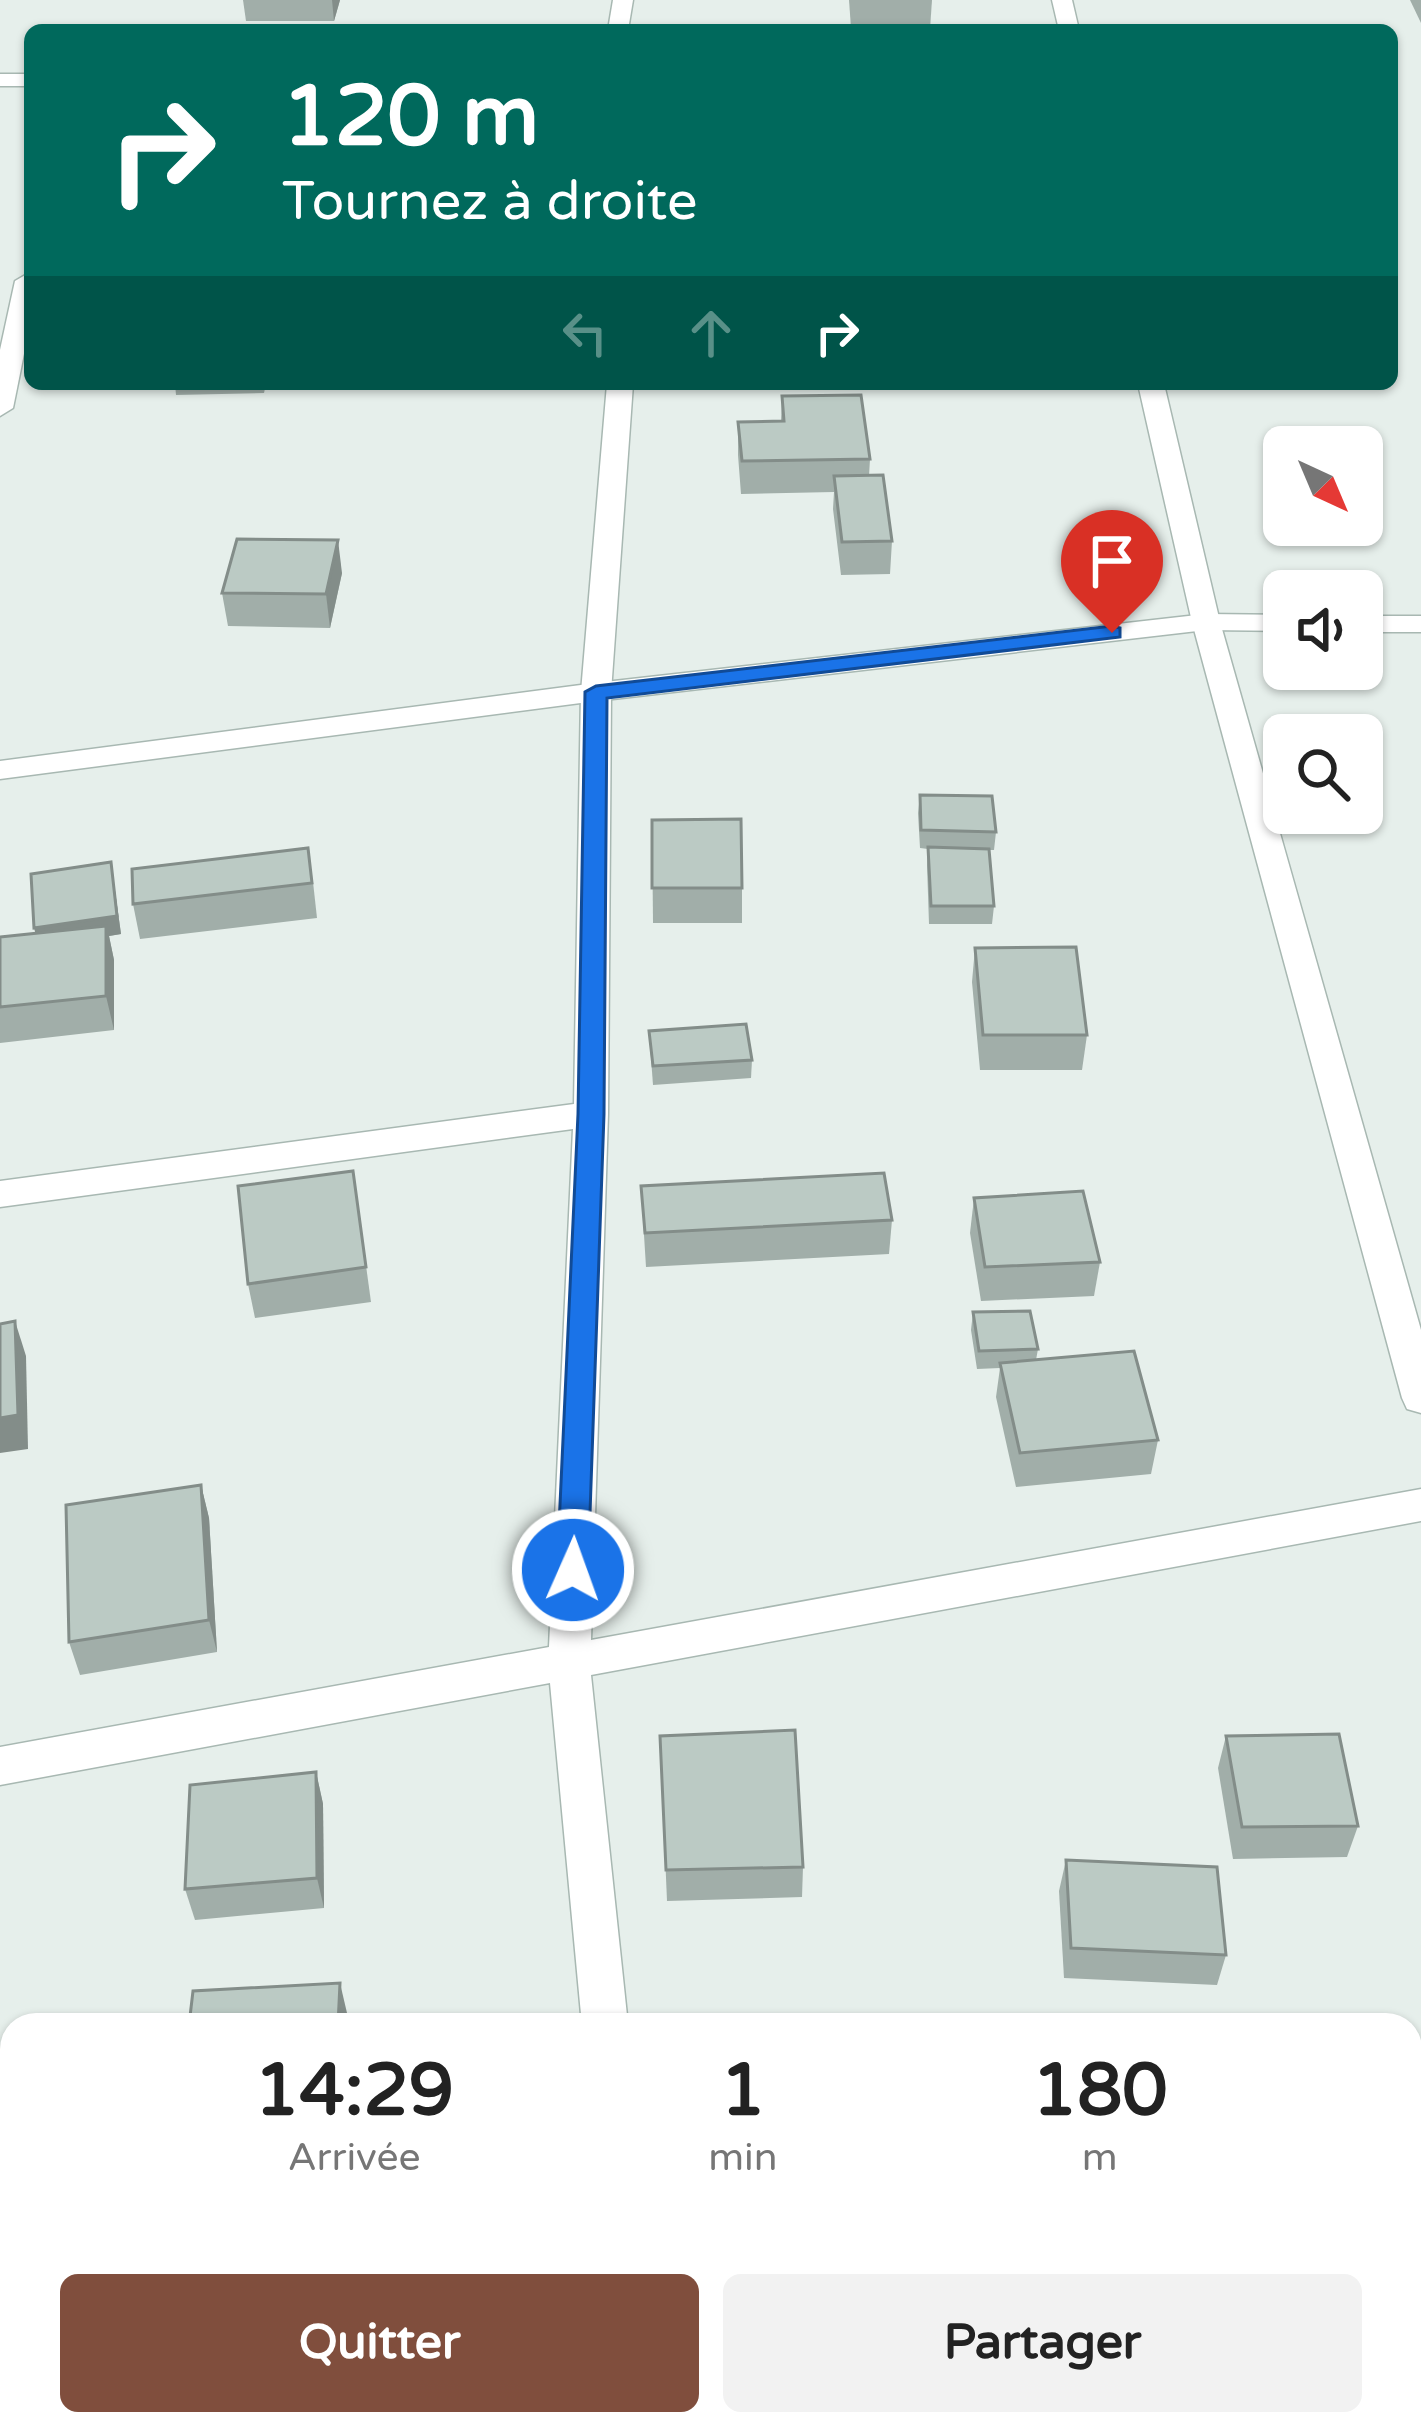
<!DOCTYPE html>
<html lang="fr">
<head>
<meta charset="utf-8">
<style>
  body { margin:0; font-family:"Varela Round",sans-serif; background:#f2f2f2; color:#222; height:100vh; display:flex; flex-direction:column; font-size:45px; white-space:nowrap }
  * { box-sizing:border-box; margin:0 }
  p { font-size:39px; color:#767676 }
  .icon { flex:none; width:66px; height:66px; fill:none; stroke:currentColor; stroke-width:2; stroke-linecap:round; stroke-linejoin:round }
  .map { position:relative; flex:1; overflow:hidden }
  .side { position:absolute; left:0px; top:2013px; width:1422px; height:423px; display:flex; flex-direction:column; background:#fff; border-radius:36px 36px 0 0; box-shadow:0 3px 9px #0004 }
  .side>* { flex:none }
  .hud { position:absolute; left:24px; top:24px; width:1374px; height:366px; border-radius:18px; box-shadow:0 3px 9px #0004; background:#00695c; color:#fff; overflow:hidden }
  .needle { width:78px; rotate:136deg }
  .fabs { position:absolute; left:1263px; top:426px; display:grid; gap:24px }
  .fabs a { display:grid; place-items:center; width:120px; height:120px; border-radius:18px; background:#fff; box-shadow:0 3px 9px #0004; font-size:60px }
  .pin { position:absolute; display:grid; place-items:center; width:102px; height:102px; color:#fff; margin:-123px -51px; border-radius:50% 50% 50% 0; rotate:-45deg; box-shadow:0 0 12px #0007 }
  .pin .icon { rotate:45deg }
  .me { position:absolute; width:132px; margin:-66px; rotate:2deg; stroke-linejoin:round; filter:drop-shadow(0 0 9px #0008) }
  .turn { display:flex; align-items:center; gap:42px; height:252px; padding:0 60px; font-size:54px }
  .turn .icon { width:156px; height:156px; stroke-width:2.5 }
  .turn b { display:block; font-size:84px; line-height:102px }
  .lanes { display:flex; align-items:center; height:114px; padding:0 60px; background:#0003; justify-content:center; gap:60px; direction:ltr }
  .lanes .off { opacity:.35 }
  .eta { display:flex; justify-content:space-evenly; align-items:center; height:204px; text-align:center }
  .eta b { font-size:72px; font-weight:700; line-height:84px }
  .action { display:flex; gap:24px; margin-top:auto; padding:24px 60px }
  .action a { flex:1; height:138px; border-radius:18px; background:#804e3d; color:#fff; font-size:48px; font-weight:700; line-height:138px; text-align:center }
  .action a+a { background:#f2f2f2; color:#222 }
  .map>svg:first-child { display:block }
  .lines { fill:none; stroke-linecap:round; stroke-linejoin:round }
  .minor-casing { stroke:#a8b8b2; stroke-width:3 }
  .tertiary-casing { stroke:#a8b8b2; stroke-width:3 }
  .minor { fill:#fff; fill-rule:evenodd }
  .tertiary { fill:#fff; fill-rule:evenodd }
  .wall { fill:#a1aea9 }
  .shaded-wall { fill:#838d89 }
  .building { fill:#bbcac4; stroke:#838d89; stroke-width:3 }
  .route { fill:#1a73e8; stroke:#114b97; stroke-width:3 }
</style>
</head>
<body>
<div class="map">
<svg width="1421" height="2434" viewBox="0 0 1421 2434">
  <rect width="100%" height="100%" fill="#e6efeb"/>
  <g class="lines">
    <defs>
      <g id="minor">
        <polygon points="613,0 633,0 628,30 608,30"/>
        <polygon points="1052,0 1072,0 1079,30 1059,30"/>
        <rect x="0" y="74" width="30" height="12"/>
        <polygon points="27,274 30,324 13,408 0,416 0,350 15,281"/>
        <polygon points="607,384 633,384 611,692 608,1114 591,1640 1421,1489 1421,1521 591,1675 628,2025 582,2025 550,1683 0,1785 0,1747 549,1647 573,1129 0,1207 0,1181 574,1104 581,692"/>
        <polygon points="1138,384 1164,384 1220,622 1421,1330 1421,1413 1407,1409 1402,1398 1192,622"/>
        <polygon points="618,2424 670,2424 671,2434 619,2434"/>
      </g>
      <g id="tertiary">
        <polygon points="1206,614 1284,615 1284,631 1206,630 596,701 0,779 0,761 596,683"/>
        <rect x="1362" y="616" width="59" height="16"/>
      </g>
    </defs>
    <!-- minor casing -->
    <use href="#minor" class="minor-casing"/>
    <!-- tertiary casing -->
    <use href="#tertiary" class="tertiary-casing"/>
    <!-- minor -->
    <use href="#minor" class="minor"/>
    <!-- tertiary -->
    <use href="#tertiary" class="tertiary"/>
  </g>
  <!-- wall -->
  <g class="wall">
    <polygon points="243,0 340,0 334,21 246,21"/>
    <polygon points="849,0 932,0 930,29 851,28"/>
    <polygon points="1410,0 1421,0 1421,23"/>
    <polygon points="175,384 266,384 264,393 176,395"/>
    <polygon points="782,396 870,459 869,476 892,541 890,574 841,575 833,509 834,492 741,494 738,455 738,422 781,421"/>
    <polygon points="342,573 330,628 228,626 222,593"/>
    <polygon points="920,795 996,832 994,850 989,850 994,906 992,924 929,924 927,865 928,849 920,848 918,813"/>
    <polygon points="652,820 742,888 742,923 653,923"/>
    <polygon points="111,862 121,934 109,936 114,960 114,1030 0,1043 0,937 35,933"/>
    <polygon points="313,882 317,918 140,939 133,904"/>
    <polygon points="975,948 1087,1035 1082,1070 980,1070 972,982"/>
    <polygon points="649,1031 752,1060 751,1078 653,1085"/>
    <polygon points="353,1171 371,1302 255,1318 248,1284"/>
    <polygon points="641,1186 892,1220 889,1254 646,1267"/>
    <polygon points="974,1198 1100,1262 1094,1296 981,1301 970,1233"/>
    <polygon points="973,1312 1038,1349 1036,1360 1158,1440 1151,1474 1016,1487 996,1397 1000,1368 977,1369 971,1330"/>
    <polygon points="201,1485 209,1518 217,1652 80,1675 69,1642"/>
    <polygon points="660,1736 803,1867 802,1897 667,1901"/>
    <polygon points="1226,1736 1358,1826 1347,1857 1233,1859 1218,1768"/>
    <polygon points="316,1772 323,1804 324,1908 195,1920 185,1889"/>
    <polygon points="1066,1860 1226,1955 1217,1985 1064,1978 1059,1891"/>
  </g>
  <!-- shaded-wall -->
  <g class="shaded-wall">
    <polygon points="332,0 340,0 334,21"/>
    <polygon points="338,540 342,573 330,628 326,594"/>
    <polygon points="111,862 121,934 109,936 114,960 114,1030 106,996 39,946 34,928"/>
    <polygon points="15,1321 26,1356 28,1449 0,1453 0,1418"/>
    <polygon points="201,1485 209,1518 217,1652 209,1620"/>
    <polygon points="316,1772 323,1804 324,1908 317,1878"/>
    <polygon points="340,1983 347,2013 346,2025 338,2025"/>
    <rect x="136" y="2424" width="12" height="10"/>
  </g>
  <!-- building -->
  <g class="building">
    <polygon points="861,395 870,459 742,461 738,422 784,421 782,396"/>
    <polygon points="883,475 892,541 842,542 834,476"/>
    <polygon points="237,539 338,540 326,594 222,593"/>
    <polygon points="920,795 992,796 996,832 921,830"/>
    <polygon points="741,819 742,888 652,888 652,820"/>
    <polygon points="928,847 989,849 994,906 931,906"/>
    <polygon points="308,848 312,883 133,904 132,869"/>
    <polygon points="111,862 117,916 34,928 31,874"/>
    <polygon points="106,926 106,996 0,1007 0,937"/>
    <polygon points="1076,947 1087,1035 983,1035 975,948"/>
    <polygon points="746,1024 752,1060 653,1066 649,1031"/>
    <polygon points="353,1171 366,1267 248,1284 238,1186"/>
    <polygon points="884,1173 892,1220 645,1233 641,1186"/>
    <polygon points="1083,1191 1100,1262 985,1267 974,1198"/>
    <polygon points="1030,1311 1038,1349 979,1351 973,1312"/>
    <polygon points="15,1321 18,1415 0,1418 0,1324"/>
    <polygon points="1134,1351 1158,1440 1020,1453 1000,1363"/>
    <polygon points="201,1485 209,1620 69,1642 66,1505"/>
    <polygon points="795,1730 803,1867 666,1870 660,1736"/>
    <polygon points="1339,1734 1358,1826 1242,1827 1226,1736"/>
    <polygon points="316,1772 317,1878 185,1889 190,1785"/>
    <polygon points="1066,1860 1217,1867 1226,1955 1071,1948"/>
    <polygon points="340,1983 338,2025 189,2025 193,1991"/>
    <polygon points="9,2312 12,2312 12,2424 136,2424 136,2434 4,2434"/>
  </g>
  <!-- route -->
  <polygon class="route" points="1112,626 1120,628 1120,637 607,698 604,1114 588,1570 584,1579 573,1582 562,1579 557,1570 578,1114 585,692 596,686"/>
</svg>
<div class="fabs">
<a><svg class="needle" viewBox="-14 -14 28 28"><path d="M0-13l5 13h-10z" fill="#e53935"/><path d="M0 13l5-13h-10z" fill="#767676"/></svg></a>
<a><svg class="icon" aria-label="sound" viewBox="0 0 24 24"><path d="M4 9h4l5-4v14l-5-4H4zM17 9q2 3 0 6"/></svg></a>
<a><svg class="icon" aria-label="search" viewBox="0 0 24 24"><circle cx="10" cy="10" r="6"/><path d="M15 15l6 6"/></svg></a>
</div>
<div class="pin" style="left:1112px;top:633px;background:#d93025"><svg class="icon" aria-label="arrive" viewBox="0 0 24 24"><path d="M6 21V4h12l-3 4 3 4H6"/></svg></div>
<svg class="me" style="left:573px;top:1570px" viewBox="-20 -20 40 40"><circle r="17" fill="#1a73e8" stroke="#fff" stroke-width="3"/><path d="M0-11L8 9 0 5-8 9z" fill="#fff"/></svg>
<div class="hud">
<div class="turn"><svg class="icon" aria-label="right" viewBox="0 0 24 24"><path d="M7 20v-9h11M14 6l5 5-5 5"/></svg><div><b>120 m</b>Tournez à droite</div></div>
<div class="lanes"><svg class="icon off" aria-label="left" viewBox="0 0 24 24"><path d="M17 20v-9H6M10 6l-5 5 5 5"/></svg><svg class="icon off" aria-label="ahead" viewBox="0 0 24 24"><path d="M12 20V5M6 11l6-6 6 6"/></svg><svg class="icon" aria-label="right" viewBox="0 0 24 24"><path d="M7 20v-9h11M14 6l5 5-5 5"/></svg></div>
</div>
<section class="side">
<div class="eta">
<div><b>14:29</b><p>Arrivée</p></div>
<div><b>1</b><p>min</p></div>
<div><b>180</b><p>m</p></div>
</div>
<div class="action"><a>Quitter</a><a>Partager</a></div>
</section>
</div>
</body>
</html>
